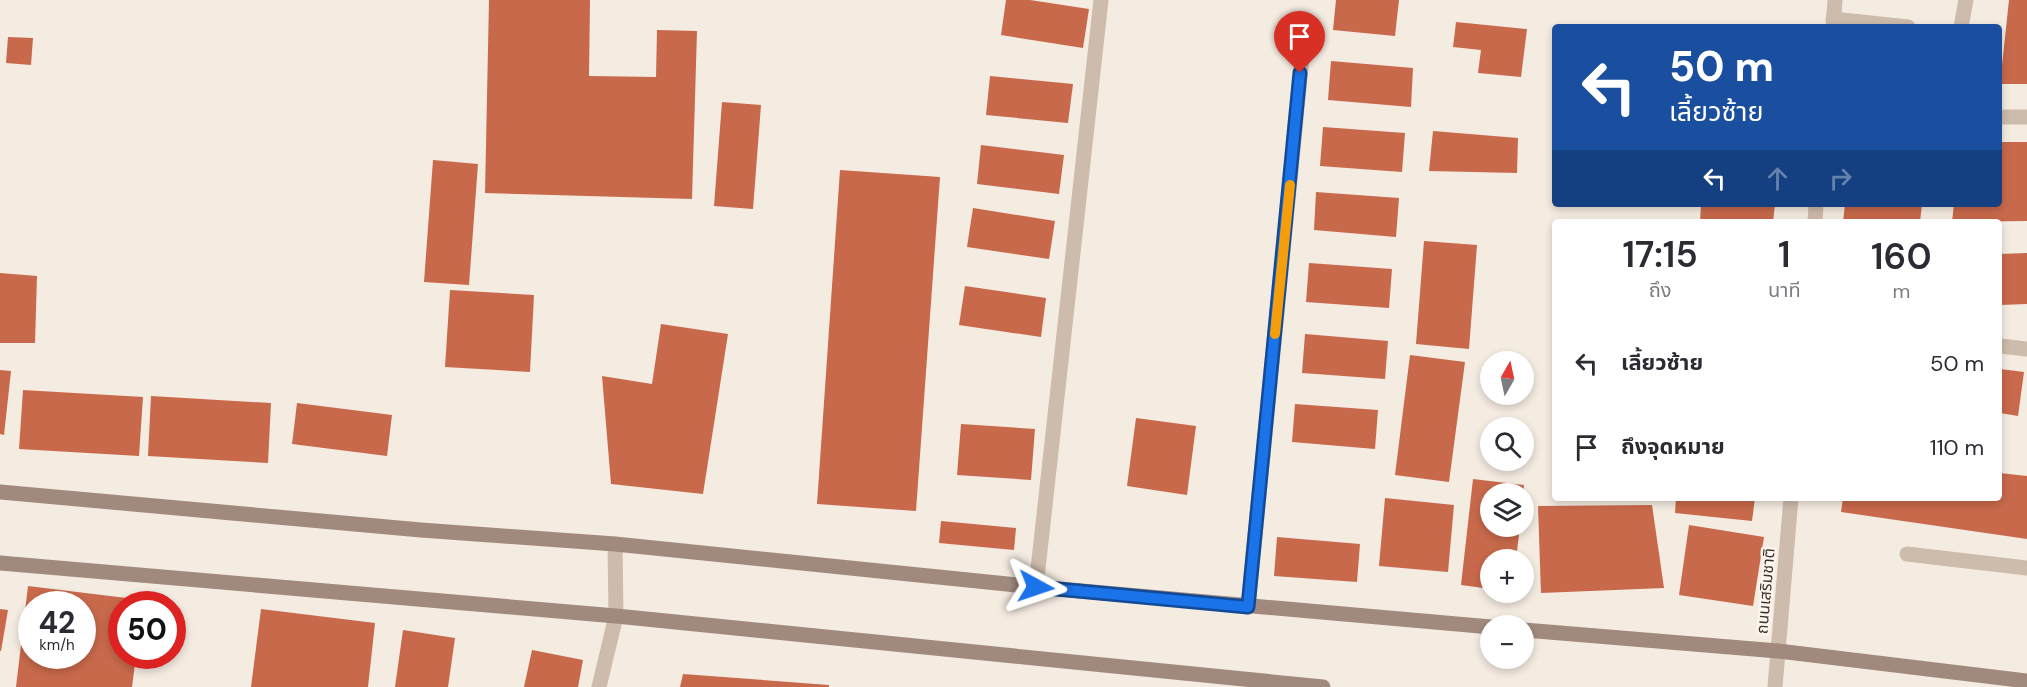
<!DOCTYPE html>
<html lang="th">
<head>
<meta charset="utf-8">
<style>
  body { margin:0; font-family:"DM Sans","Noto Sans Thai",sans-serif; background:#f7f7f7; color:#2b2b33; height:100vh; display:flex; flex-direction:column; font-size:22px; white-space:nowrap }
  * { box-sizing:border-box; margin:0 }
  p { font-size:20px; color:#7c7c81 }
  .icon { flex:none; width:33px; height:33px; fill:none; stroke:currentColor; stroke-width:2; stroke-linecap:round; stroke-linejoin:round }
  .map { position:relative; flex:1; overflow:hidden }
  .sheet { position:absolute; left:1552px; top:219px; width:450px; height:282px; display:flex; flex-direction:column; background:#fff; border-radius:6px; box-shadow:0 3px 9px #0003 }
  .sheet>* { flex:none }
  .top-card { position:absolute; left:1552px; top:24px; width:450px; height:183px; border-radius:6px; box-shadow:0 3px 9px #0003; background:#1a4fa0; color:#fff; overflow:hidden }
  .needle { width:39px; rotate:9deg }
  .controls { position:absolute; left:1480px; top:351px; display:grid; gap:12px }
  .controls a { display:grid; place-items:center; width:54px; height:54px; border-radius:50%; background:#fff; box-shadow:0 3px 9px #0003; font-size:30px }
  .speed { position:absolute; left:18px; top:591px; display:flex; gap:12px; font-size:30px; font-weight:700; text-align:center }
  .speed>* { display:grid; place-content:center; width:78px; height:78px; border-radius:50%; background:#fff; box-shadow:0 3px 9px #0003; line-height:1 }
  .speed small { font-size:15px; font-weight:400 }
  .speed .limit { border:9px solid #d22; background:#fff; color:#111 }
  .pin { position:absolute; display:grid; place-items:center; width:51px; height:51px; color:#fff; margin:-62px -26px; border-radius:50% 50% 50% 0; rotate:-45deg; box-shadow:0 0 6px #0007 }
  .pin .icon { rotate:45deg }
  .me { position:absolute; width:66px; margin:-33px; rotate:95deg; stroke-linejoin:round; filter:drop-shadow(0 0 4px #0008) }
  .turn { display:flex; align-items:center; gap:21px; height:126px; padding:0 18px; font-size:27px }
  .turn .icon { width:78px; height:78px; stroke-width:2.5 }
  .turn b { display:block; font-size:42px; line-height:51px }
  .lanes { display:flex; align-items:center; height:57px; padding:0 18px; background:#0003; justify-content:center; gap:30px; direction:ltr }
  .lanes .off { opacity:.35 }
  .eta { display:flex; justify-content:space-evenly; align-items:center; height:102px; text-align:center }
  .eta b { font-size:36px; font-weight:600; line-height:42px }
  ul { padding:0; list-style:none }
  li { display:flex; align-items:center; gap:18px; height:84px; padding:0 18px }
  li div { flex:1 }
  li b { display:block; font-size:22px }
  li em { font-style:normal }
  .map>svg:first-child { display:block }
  .building { fill:#c8694b; fill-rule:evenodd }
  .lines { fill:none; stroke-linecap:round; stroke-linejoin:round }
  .street { stroke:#cdbbac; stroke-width:15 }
  .secondary { stroke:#a18a7d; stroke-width:15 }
  .route-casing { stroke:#114b97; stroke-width:15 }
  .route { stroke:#1a73e8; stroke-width:10 }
  .slow { stroke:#f59e0b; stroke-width:10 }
  .labels { text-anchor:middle; stroke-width:5; stroke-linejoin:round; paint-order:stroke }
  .street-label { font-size:16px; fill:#3b302b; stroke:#fbf5ee }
</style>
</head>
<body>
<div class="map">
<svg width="2027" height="687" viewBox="0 0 2027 687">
  <rect width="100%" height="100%" fill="#f4ebe1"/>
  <!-- building -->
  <g class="building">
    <polygon points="489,0 590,0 589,76 656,77 657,30 697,31 692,199 485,193"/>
    <polygon points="1006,0 1030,0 1089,9 1083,48 1001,35"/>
    <polygon points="1336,0 1399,0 1395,36 1333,30"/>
    <polygon points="2009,0 2027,0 2027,84 2000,84"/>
    <polygon points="1456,22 1527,29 1521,77 1478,73 1481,50 1453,47"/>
    <polygon points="8,37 33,38 31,65 6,63"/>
    <polygon points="1331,61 1413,68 1411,107 1328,100"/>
    <polygon points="990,76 1073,84 1068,123 986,115"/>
    <polygon points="722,102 761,105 753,209 714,206"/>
    <polygon points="1323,127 1405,133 1402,172 1320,166"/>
    <polygon points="1433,131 1518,138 1517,173 1429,171"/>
    <polygon points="2000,142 2027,142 2027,221 1952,222 1954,204 2000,204"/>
    <polygon points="981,145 1064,155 1059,194 977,184"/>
    <polygon points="433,160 478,164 469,285 424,282"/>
    <polygon points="840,170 940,177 916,511 817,504"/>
    <polygon points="1316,192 1399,198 1396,237 1314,230"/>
    <polygon points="1701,204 1775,204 1773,222 1700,222"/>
    <polygon points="1845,204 1922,204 1920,222 1843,222"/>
    <polygon points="973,208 1055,221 1049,259 967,247"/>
    <polygon points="1424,241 1477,245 1469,349 1416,344"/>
    <polygon points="2027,253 2027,304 2000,305 2000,254"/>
    <polygon points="1309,263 1392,269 1389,308 1306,302"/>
    <polygon points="0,273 37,276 35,343 0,343"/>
    <polygon points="965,286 1046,298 1041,337 959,325"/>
    <polygon points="450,290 534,295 530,372 445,367"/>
    <polygon points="661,324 728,334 703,494 611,484 602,376 652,384"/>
    <polygon points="1305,334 1388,341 1385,379 1302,373"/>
    <polygon points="1410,355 1465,362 1449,482 1395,475"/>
    <polygon points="2000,369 2024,372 2018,416 2000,413"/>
    <polygon points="0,370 11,371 4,435 0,434"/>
    <polygon points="23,390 143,397 139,456 19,449"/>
    <polygon points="151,396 271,403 268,463 148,456"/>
    <polygon points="297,403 392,415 387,456 292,444"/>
    <polygon points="1295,404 1378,410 1375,449 1292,442"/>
    <polygon points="1136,418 1196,426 1187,495 1127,486"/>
    <polygon points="961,424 1035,429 1031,480 957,475"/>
    <polygon points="2000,473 2027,476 2027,539 1841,512 1843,498 2000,498"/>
    <polygon points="1473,479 1524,485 1523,494 1491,494 1491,526 1520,526 1516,560 1491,560 1491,589 1461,585"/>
    <polygon points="1385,498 1454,505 1448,572 1379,566"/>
    <polygon points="1676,498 1755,498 1752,521 1675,513"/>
    <polygon points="1652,505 1664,588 1541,593 1538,506"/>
    <polygon points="941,521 1016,528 1014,550 939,543"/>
    <polygon points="1689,525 1764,537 1753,606 1679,595"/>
    <polygon points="1277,537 1360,544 1357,582 1274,576"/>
    <path d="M28 586 143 600 142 604H122V656H136L132 687H16ZM32 604H82V656H32Z"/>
    <polygon points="0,609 8,610 1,651 0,651"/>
    <polygon points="261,609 375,623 368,687 251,687"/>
    <polygon points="403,630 455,638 448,687 395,687"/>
    <polygon points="532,650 583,660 578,687 524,687"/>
    <polygon points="683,674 829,685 829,687 680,687"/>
  </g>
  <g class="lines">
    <!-- street -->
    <g class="street">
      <polyline points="1833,19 1908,27"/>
      <polyline points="1833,27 1835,0"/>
      <polyline points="1961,27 1966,0"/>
      <polyline points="2000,117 2027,117"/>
      <polyline points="1815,222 1816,204"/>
      <polyline points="2000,346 2027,349"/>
      <polyline points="1907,554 2027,568"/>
      <polyline points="1036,587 1101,0"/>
      <polyline points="1248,607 1305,27"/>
      <polyline points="599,687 616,616 615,544"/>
      <polyline points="1775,687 1791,498"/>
    </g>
    <!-- secondary -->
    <g class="secondary">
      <polyline points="0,492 421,530 615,544 1036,587 1491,627"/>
      <polyline points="0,563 616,616 1323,687"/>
      <polyline points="1524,630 1778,651 2027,681"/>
    </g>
  </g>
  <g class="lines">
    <defs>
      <polyline id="route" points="1036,587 1248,607 1300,73"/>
    </defs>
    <!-- route casing -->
    <use href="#route" class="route-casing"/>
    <!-- route -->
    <use href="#route" class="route"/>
    <!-- slow -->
    <polyline class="slow" points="1275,334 1290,185"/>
  </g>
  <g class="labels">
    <!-- street labels -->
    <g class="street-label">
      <text transform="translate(1765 591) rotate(-85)" y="6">ถนนเสริมชาติ</text>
    </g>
  </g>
</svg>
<div class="controls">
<a><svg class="needle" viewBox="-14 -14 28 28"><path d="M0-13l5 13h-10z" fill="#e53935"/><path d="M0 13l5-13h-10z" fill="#7c7c81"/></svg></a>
<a><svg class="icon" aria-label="search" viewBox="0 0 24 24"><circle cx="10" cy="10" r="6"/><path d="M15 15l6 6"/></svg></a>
<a><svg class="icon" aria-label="layers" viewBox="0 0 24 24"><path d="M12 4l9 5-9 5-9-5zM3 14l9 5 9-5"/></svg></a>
<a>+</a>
<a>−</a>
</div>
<div class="speed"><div>42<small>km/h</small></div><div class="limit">50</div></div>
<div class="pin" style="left:1300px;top:73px;background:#d93025"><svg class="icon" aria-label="arrive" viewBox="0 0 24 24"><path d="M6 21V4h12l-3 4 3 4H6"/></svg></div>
<svg class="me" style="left:1036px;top:587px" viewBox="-20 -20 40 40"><path d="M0-17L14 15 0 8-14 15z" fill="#1a73e8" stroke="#fff" stroke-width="4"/></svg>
<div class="top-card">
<div class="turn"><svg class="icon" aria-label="left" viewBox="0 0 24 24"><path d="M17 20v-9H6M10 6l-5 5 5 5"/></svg><div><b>50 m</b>เลี้ยวซ้าย</div></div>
<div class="lanes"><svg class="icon" aria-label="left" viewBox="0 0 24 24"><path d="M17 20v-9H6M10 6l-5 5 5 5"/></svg><svg class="icon off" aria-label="ahead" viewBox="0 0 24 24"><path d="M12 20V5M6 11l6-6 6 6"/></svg><svg class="icon off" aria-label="right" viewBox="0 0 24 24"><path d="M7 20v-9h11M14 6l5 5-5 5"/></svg></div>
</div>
<section class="sheet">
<div class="eta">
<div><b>17:15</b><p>ถึง</p></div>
<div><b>1</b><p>นาที</p></div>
<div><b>160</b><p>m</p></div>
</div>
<ul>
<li><svg class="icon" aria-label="left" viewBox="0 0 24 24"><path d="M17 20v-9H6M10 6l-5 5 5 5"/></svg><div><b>เลี้ยวซ้าย</b></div><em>50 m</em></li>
<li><svg class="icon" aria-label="arrive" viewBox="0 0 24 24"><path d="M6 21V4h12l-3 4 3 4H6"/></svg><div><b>ถึงจุดหมาย</b></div><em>110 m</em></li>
</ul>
</section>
</div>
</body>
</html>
